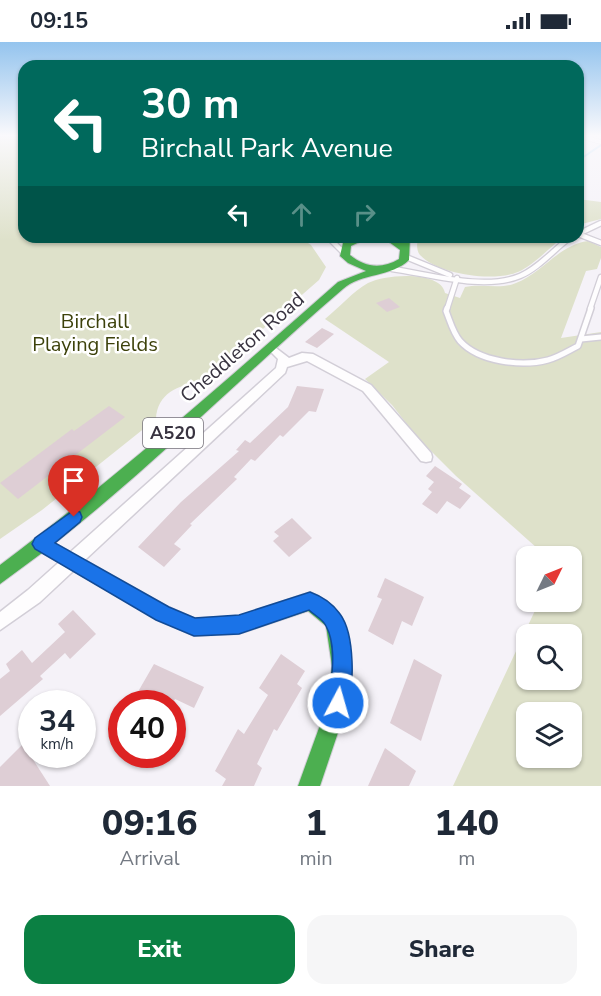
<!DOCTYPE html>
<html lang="en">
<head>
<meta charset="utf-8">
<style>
  body { margin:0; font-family:"Nunito Sans",sans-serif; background:#f6f6f7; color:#1f2937; height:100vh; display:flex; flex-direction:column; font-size:22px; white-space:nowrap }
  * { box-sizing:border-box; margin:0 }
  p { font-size:20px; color:#747a83 }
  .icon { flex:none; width:33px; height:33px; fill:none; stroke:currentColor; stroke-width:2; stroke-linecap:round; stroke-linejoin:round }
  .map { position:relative; height:744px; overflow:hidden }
  .drawer { display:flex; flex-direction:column; background:#fff; flex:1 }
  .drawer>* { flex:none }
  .guide { position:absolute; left:18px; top:18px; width:566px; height:183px; border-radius:18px; box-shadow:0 2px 4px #0004; background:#00695c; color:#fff; overflow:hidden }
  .needle { width:39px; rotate:47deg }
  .tools { position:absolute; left:516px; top:504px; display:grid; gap:12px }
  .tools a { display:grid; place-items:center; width:66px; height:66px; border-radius:12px; background:#fff; box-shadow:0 2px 4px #0004; font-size:30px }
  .speed { position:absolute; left:18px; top:648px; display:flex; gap:12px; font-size:30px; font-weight:700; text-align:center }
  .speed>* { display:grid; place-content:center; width:78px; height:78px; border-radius:50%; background:#fff; box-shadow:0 2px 4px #0004; line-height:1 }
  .speed small { font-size:15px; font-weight:400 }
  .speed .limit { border:9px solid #d22; background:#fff; color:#111 }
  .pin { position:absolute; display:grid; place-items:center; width:51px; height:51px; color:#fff; margin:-62px -26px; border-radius:50% 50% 50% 0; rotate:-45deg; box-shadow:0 0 6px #0007 }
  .pin .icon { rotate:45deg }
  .me { position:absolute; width:66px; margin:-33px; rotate:6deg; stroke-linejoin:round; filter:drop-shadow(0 0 4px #0008) }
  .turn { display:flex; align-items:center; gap:21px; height:126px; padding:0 24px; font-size:27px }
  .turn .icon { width:78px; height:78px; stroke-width:2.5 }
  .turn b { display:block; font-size:42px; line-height:51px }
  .lanes { display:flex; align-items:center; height:57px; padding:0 24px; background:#0003; justify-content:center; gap:30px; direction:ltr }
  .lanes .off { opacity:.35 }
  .eta { display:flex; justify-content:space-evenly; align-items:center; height:102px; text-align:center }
  .eta b { font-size:36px; font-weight:800; line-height:42px }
  .action { display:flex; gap:12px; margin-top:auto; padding:12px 24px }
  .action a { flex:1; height:69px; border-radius:18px; background:#0b8043; color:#fff; font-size:24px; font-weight:800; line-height:69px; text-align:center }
  .action a+a { background:#f6f6f7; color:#1f2937 }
  .status { display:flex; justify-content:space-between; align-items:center; height:42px; padding:0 30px; background:#fff; direction:ltr }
  .status svg { height:16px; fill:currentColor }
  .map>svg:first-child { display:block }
  .green { fill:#dee1ca; fill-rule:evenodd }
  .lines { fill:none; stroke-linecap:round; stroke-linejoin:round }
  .stream { stroke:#b7ddf7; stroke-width:2 }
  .building { fill:#deced5 }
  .lane-far2-casing { stroke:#d2ced7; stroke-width:5 }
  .lane-far1-casing { stroke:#d2ced7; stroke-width:7 }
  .lane-casing { stroke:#d2ced7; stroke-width:8 }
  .street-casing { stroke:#d2ced7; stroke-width:3 }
  .fast-casing { stroke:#d2ced7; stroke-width:2 }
  .lane-far2 { stroke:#fefdfe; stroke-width:4 }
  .lane-far1 { stroke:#fefdfe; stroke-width:4.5 }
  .lane { stroke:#fefdfe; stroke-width:5 }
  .street { fill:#fefdfe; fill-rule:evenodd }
  .fast { fill:#4caf50; fill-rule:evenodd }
  .route { fill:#1a73e8; stroke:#114b97; stroke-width:1.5 }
  .labels { text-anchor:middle; stroke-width:5; stroke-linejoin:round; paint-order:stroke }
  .shield { fill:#fff; stroke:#747079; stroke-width:1.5 }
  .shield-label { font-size:18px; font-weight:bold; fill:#383340 }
  .park-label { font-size:20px; fill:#3c410a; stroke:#fff }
  .street-label { font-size:20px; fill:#383340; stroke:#fff }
</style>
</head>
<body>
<div class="status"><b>09:15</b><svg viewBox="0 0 49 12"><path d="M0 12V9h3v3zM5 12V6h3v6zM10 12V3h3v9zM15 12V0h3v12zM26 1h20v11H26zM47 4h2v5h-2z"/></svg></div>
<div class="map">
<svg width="601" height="744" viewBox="0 0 601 744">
  <rect width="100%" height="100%" fill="#f5f2f8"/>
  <!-- green -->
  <g class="green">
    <path d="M0 94H24V195H299L311 203 326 225 319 238 201 341C178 342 157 352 156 377L42 468 0 497Z"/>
    <polygon points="578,157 601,160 601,177 578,183"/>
    <path d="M418 195H563C549 206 534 223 518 230 494 240 439 233 420 213 416 208 417 201 418 195Z"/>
    <path d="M588 199 601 205V216L597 227 586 229 561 296 601 290V744H453L539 560H572V514H546L456 434 417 395 392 363 365 337 389 320 325 277C339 266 353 249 368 241 385 232 441 228 445 251L460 256 465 245C482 241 500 248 516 241 542 231 559 203 588 199ZM526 592H572V638H526ZM526 670H572V716H526Z"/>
  </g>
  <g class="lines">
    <!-- stream -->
    <polyline class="stream" points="579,118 601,103"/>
  </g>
  <!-- building -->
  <g class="building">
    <polygon points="389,256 400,265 387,270 376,261"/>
    <polygon points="322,286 334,292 317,306 305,300"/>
    <polygon points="297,344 324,347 316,370 309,369 283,395 280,393 255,419 251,417 234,435 237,437 190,482 192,483 174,502 181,507 164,525 138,505 181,460 239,409 236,408 245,398 250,401 288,365"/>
    <polygon points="109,364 125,375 18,457 0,441 72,387 74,389"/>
    <polygon points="435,424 462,442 459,446 471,454 460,467 447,459 437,472 422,462 432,450 428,447 434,440 426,434"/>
    <polygon points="292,476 312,496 289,515 273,499 279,494 274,490"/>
    <polygon points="385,536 424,555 412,584 402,579 393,603 368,589 382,557 377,555"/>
    <polygon points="73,568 96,592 70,617 65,611 40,634 43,637 0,674 0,637 10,629 6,622 22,608 32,621 65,590 58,582"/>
    <polygon points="281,612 305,629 297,642 302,646 277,689 274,687 257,722 262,726 254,744 222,744 226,737 215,729 238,687 244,692 268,653 259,646"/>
    <polygon points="414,617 442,633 421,699 390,681"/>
    <polygon points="154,622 204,645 194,666 175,657 172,662 166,662 139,648"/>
    <polygon points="23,702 50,744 0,744 0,725"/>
    <polygon points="385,706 416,729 409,744 368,744"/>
  </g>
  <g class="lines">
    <defs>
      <polyline id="lane-far2" points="579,94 601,100"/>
      <g id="lane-far1">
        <polyline points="578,192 601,181"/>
        <polyline points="578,192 601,201"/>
        <polyline points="328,195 343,210"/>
        <polyline points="406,215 450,233"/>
        <path d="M392 227C429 232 484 249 520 234 539 226 554 207 571 195"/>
        <polyline points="447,267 457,236"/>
        <polyline points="590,267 601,235"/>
      </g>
      <g id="lane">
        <path d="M447 266 446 269C450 279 453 291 460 299 479 320 522 325 548 318 559 315 568 309 578 304L591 266"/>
        <polyline points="581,297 601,295"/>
      </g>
      <polygon id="street" points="272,303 289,316 302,311 313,312 371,343 431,411 432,415 431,419 426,420 421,419 363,349 307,319 287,325 285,331 40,560 0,588 0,570 28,548 276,326 278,317 267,306"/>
      <path id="fast" d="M357 195H370L351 204 350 213C366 226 382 227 399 217L400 208 389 200 371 195H391L400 200V195H410L409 218C392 235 361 231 343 247 246 330 156 422 55 501L169 565 194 576 239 574 310 550C324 556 338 566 344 580L352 624 348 661 320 744H298L328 661 332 624 326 584 308 569 239 592 194 594 157 577 42 511 0 542V523C117 435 228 337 338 240L366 229 348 221 340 214 343 201Z"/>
    </defs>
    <!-- lane-far2 casing -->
    <use href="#lane-far2" class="lane-far2-casing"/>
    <!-- lane-far1 casing -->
    <use href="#lane-far1" class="lane-far1-casing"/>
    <!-- lane casing -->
    <use href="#lane" class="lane-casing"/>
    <!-- street casing -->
    <use href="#street" class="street-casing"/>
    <!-- fast casing -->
    <use href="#fast" class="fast-casing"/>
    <!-- lane-far2 -->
    <use href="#lane-far2" class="lane-far2"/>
    <!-- lane-far1 -->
    <use href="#lane-far1" class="lane-far1"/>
    <!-- lane -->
    <use href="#lane" class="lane"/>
    <!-- street -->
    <use href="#street" class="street"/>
    <!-- fast -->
    <use href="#fast" class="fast"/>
  </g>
  <!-- sky -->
  <linearGradient id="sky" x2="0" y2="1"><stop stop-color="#94c4ee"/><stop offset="0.47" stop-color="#faf9fc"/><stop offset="1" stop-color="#faf9fc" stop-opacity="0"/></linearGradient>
  <rect width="601" height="199" fill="url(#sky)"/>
  <!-- route -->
  <path class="route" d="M74 468 80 470 82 475 80 480 55 501 169 565 195 576 239 573 310 550C321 554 333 562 340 572 355 592 355 646 346 669L338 672 331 669C327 659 329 651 331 641 333 624 335 600 326 584 323 577 314 573 309 568L239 592 194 594 156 578 35 507 32 502 35 496Z"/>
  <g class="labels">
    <!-- shield labels -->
    <rect class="shield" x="143" y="376" width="60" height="30" rx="4.5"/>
    <g class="shield-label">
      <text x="173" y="397">A520</text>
    </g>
    <!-- park labels -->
    <g class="park-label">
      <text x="95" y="286">Birchall<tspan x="95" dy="23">Playing Fields</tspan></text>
    </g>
    <!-- street labels -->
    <g class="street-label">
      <text transform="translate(242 305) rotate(-41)" y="7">Cheddleton Road</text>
    </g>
  </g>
</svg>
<div class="tools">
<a><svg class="needle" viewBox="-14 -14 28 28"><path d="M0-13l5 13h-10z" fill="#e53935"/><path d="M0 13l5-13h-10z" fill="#747a83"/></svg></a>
<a><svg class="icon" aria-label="search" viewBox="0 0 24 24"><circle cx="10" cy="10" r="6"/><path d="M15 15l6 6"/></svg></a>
<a><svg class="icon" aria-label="layers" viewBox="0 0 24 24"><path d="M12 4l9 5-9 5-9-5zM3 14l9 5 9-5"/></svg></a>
</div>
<div class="speed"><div>34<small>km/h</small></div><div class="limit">40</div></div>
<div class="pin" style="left:74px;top:475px;background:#d93025"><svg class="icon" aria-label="arrive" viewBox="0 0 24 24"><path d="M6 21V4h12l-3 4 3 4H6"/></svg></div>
<svg class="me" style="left:338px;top:661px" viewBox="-20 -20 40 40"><circle r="17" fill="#1a73e8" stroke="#fff" stroke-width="3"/><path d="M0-11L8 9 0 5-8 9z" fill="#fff"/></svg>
<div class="guide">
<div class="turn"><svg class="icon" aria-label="left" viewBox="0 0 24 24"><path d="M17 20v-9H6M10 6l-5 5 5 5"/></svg><div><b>30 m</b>Birchall Park Avenue</div></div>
<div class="lanes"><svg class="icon" aria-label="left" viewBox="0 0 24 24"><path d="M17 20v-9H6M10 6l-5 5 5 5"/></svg><svg class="icon off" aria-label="ahead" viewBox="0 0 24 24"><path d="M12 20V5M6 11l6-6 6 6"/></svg><svg class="icon off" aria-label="right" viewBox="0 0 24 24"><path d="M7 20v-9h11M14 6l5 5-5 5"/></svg></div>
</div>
</div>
<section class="drawer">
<div class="eta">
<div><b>09:16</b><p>Arrival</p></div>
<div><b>1</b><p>min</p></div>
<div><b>140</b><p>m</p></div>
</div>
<div class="action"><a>Exit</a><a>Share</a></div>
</section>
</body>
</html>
